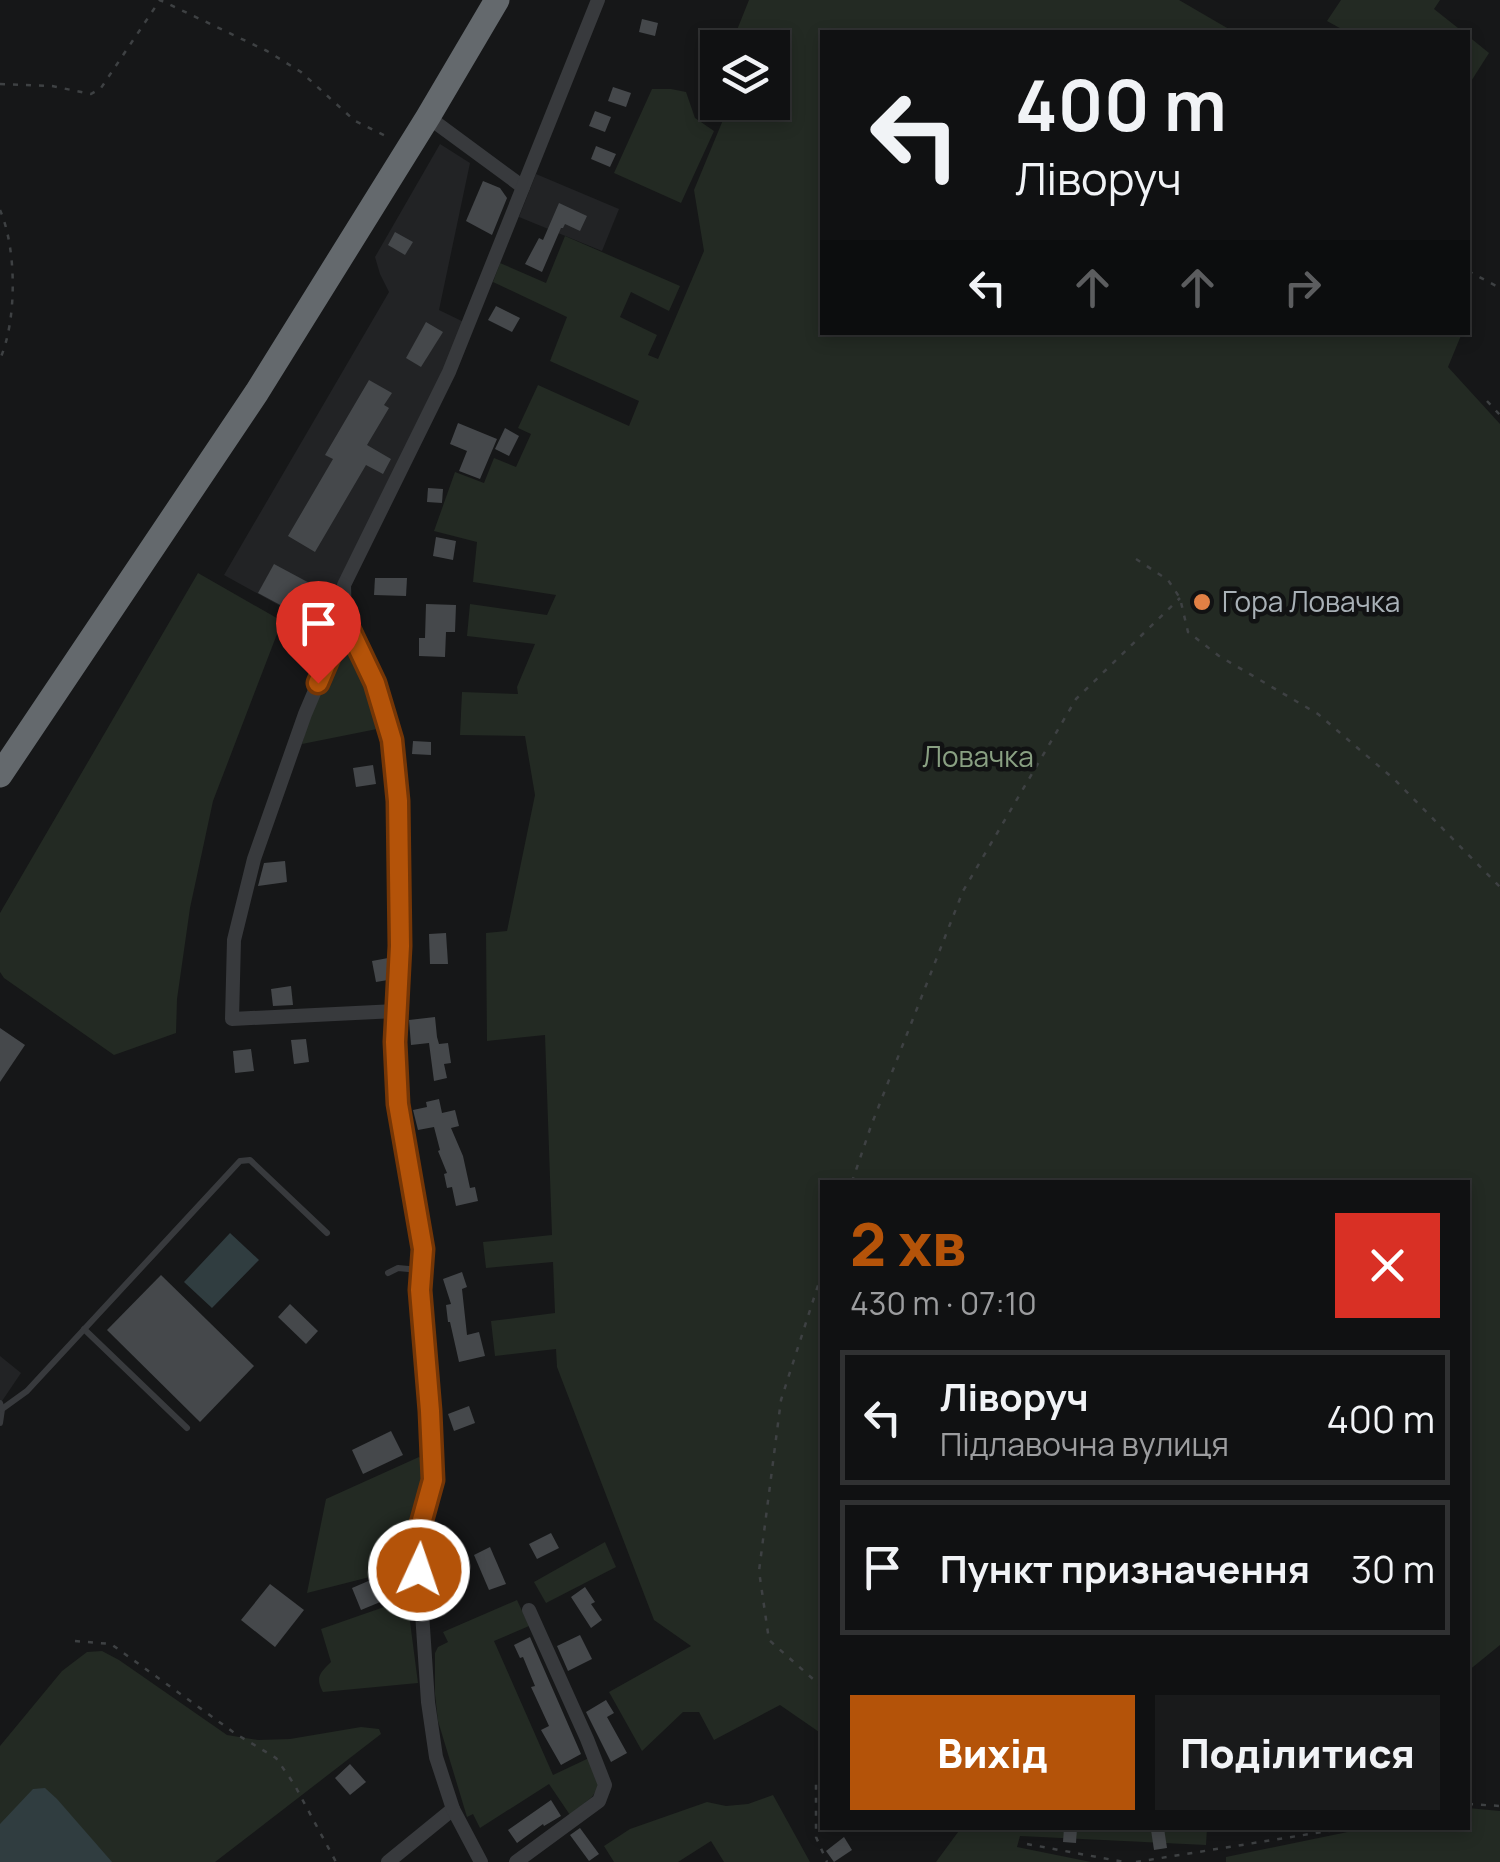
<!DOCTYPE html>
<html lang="uk">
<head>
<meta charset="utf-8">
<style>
  body { margin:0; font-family:Manrope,sans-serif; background:#191a1b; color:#f1f3f6; height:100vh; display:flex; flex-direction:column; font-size:38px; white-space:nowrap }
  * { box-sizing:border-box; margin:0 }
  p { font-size:32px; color:#9c9d9f }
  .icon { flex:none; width:55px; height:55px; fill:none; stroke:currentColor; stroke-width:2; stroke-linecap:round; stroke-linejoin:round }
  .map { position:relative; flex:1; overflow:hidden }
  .sheet { position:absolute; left:820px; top:1180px; width:650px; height:650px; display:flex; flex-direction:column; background:#101112; border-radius:0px; box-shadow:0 5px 15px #0003,0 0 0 2px #303132 }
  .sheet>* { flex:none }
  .top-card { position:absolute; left:820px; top:30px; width:650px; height:305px; border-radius:0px; box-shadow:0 5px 15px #0003,0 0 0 2px #303132; background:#101112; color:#f1f3f6; overflow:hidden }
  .controls { position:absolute; left:700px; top:30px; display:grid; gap:20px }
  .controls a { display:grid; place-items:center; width:90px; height:90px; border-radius:0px; background:#101112; box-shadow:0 5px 15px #0003,0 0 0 2px #303132; font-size:50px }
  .pin { position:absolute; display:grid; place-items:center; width:85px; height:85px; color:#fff; margin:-102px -42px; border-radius:50% 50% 50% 0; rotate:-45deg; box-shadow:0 0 10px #0007 }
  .pin .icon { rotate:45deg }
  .me { position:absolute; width:110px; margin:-55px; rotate:3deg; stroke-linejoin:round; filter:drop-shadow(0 0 8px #0008) }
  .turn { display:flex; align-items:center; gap:35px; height:210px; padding:0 30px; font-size:45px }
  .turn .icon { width:130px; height:130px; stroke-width:2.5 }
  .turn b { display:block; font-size:70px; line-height:85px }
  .lanes { display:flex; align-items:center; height:95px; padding:0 30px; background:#0003; justify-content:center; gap:50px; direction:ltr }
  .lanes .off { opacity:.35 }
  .round { display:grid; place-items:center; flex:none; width:105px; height:105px; border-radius:0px; background:#191a1b }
  .head { display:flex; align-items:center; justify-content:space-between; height:170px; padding:0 30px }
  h1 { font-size:60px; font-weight:800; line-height:75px; color:#b45309 }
  .button { display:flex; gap:20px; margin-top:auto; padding:20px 30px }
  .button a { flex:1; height:115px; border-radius:0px; background:#b45309; color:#fff; font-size:40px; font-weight:800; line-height:115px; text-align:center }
  .button a+a { background:#191a1b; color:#f1f3f6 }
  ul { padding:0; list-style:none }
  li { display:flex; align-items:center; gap:30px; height:135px; margin:0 20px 15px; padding:0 10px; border:5px solid #303132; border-radius:0px }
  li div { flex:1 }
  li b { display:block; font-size:38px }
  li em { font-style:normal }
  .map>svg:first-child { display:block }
  .built { fill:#222325 }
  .green { fill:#232a23 }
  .water { fill:#303d40 }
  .building { fill:#45484b }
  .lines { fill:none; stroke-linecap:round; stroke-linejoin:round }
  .path { stroke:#3e4143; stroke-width:2.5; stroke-dasharray:5 8; stroke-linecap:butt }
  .lane { stroke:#383a3d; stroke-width:6 }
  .street { stroke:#383a3d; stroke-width:14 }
  .highway { stroke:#64696d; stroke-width:25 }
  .route-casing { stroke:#753606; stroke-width:25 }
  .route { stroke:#b45309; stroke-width:18 }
  .poi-dot { fill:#e18045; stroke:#111213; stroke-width:4 }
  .labels { text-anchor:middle; stroke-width:9; stroke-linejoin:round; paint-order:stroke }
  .poi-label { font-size:28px; fill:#a9b1b7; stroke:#111213; text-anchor:start }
  .park-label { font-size:28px; fill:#89a082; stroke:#111213 }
</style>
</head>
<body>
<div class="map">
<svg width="1500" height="1862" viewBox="0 0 1500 1862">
  <rect width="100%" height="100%" fill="#161718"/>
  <!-- built -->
  <g class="built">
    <polygon points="440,144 470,163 439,310 468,324 344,585 320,628 224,575 389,292 380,274 375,257"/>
    <polygon points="536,174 619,209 602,251 519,217"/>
    <polygon points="0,1356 21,1373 0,1404 0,1423"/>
  </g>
  <!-- green -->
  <g class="green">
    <polygon points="749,0 1179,0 1234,32 822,32 822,332 1462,333 1448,367 1500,424 1500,1645 1468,1671 1468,1182 822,1182 822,1734 780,1705 714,1740 699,1712 683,1712 642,1751 609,1692 691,1646 654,1620 557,1367 556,1349 495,1356 491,1321 555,1313 553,1262 486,1268 483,1242 552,1235 545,1035 487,1041 486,933 507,931 535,795 525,736 460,735 462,692 518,694 517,687 535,644 467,636 470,604 547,615 556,595 473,582 477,542 434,531 455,472 484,483 494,458 516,467 531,434 518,428 538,385 629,426 639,401 550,361 567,317 493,282 500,263 546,283 565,236 680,286 669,311 631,292 620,317 657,335 648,355 658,359 704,251 694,190 730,103 772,102 772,48 735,47 737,30"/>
    <polygon points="1341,0 1440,0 1434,9 1463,32 1347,32 1327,21"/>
    <polygon points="1468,36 1489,53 1468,86"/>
    <polygon points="652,89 671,89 686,92 695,118 714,131 681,203 614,173"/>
    <polygon points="198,573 282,621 213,801 190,908 177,999 176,1033 114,1055 4,978 0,972 0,913"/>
    <polygon points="342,647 350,648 358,658 382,728 302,744 312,708 335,652"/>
    <path d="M419 1457 423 1460C428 1490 414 1500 409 1526 407 1540 407 1554 405 1568L307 1593 326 1499Z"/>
    <polygon points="605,1542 616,1567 546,1603 534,1582"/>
    <path d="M407 1599 418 1683 323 1692C315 1677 320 1673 331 1662L321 1629Z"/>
    <polygon points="517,1600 529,1626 494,1641 553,1775 589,1758 599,1786 592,1797 570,1815 549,1784 480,1828 473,1814 467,1817 438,1721 435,1694 435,1653 438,1647 448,1642 443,1632"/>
    <polygon points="102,1651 119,1660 227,1735 258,1740 290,1739 361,1727 379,1729 381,1734 215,1862 0,1862 0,1746 62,1671 87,1652"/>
    <polygon points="773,1795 810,1862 724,1862 711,1841 678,1862 614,1862 604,1846 630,1829 707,1802 726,1806 748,1804"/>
    <polygon points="1468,1808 1500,1811 1500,1862 1226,1862 1226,1857 1367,1828 1468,1828"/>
    <polygon points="961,1828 1207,1828 1206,1845 1020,1836 1017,1847 1091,1862 936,1862"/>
  </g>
  <!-- water -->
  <g class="water">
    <polygon points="230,1233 259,1260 212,1308 184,1282"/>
    <polygon points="45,1788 57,1799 112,1862 0,1862 0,1824 33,1789"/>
  </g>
  <!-- building -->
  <g class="building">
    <polygon points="642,19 658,23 655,36 639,32"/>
    <polygon points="613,87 631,93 626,107 608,101"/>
    <polygon points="595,111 611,117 605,132 589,126"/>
    <polygon points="596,146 616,154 610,167 591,159"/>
    <polygon points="483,181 500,188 507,198 492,235 466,221"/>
    <polygon points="559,203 587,216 580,231 565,224 563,228 561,228 542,272 525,264 539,238 543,240"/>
    <polygon points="395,232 413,242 405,255 388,245"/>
    <polygon points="496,306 520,318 512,332 488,320"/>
    <polygon points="426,322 443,332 421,367 406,358"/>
    <polygon points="369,380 392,393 384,405 389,408 367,445 391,459 383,474 366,465 315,552 288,536 333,459 325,455"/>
    <polygon points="458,423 497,439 480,479 459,471 467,451 450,444"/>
    <polygon points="505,428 519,436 509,456 495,449"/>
    <polygon points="428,488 443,489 442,503 427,502"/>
    <polygon points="436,537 456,541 453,560 433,556"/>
    <polygon points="274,564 315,586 299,615 258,593"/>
    <polygon points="375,578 407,578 406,596 374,595"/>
    <polygon points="426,604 456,605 455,632 446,632 445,657 419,656 419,638 425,638"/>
    <polygon points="413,741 431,742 431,755 412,754"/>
    <polygon points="373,765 376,784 356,787 353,768"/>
    <polygon points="285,861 287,882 258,886 264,863"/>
    <polygon points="446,933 448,964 430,964 429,934"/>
    <polygon points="388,958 388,980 376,982 372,961"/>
    <polygon points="291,986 293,1005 273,1006 271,989"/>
    <polygon points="435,1017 437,1037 439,1044 448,1043 451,1063 444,1064 447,1078 434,1081 429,1043 411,1045 409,1020"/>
    <polygon points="0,1028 25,1045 0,1082"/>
    <polygon points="306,1039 309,1062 294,1064 291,1040"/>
    <polygon points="251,1049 254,1071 235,1073 233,1051"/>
    <polygon points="439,1099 442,1113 455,1110 459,1126 451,1128 463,1156 470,1188 475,1187 478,1201 456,1206 452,1187 447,1188 444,1174 447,1173 438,1151 440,1150 434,1127 418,1130 413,1110 427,1107 426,1102"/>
    <polygon points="462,1272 467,1287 462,1289 467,1335 479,1332 485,1356 459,1362 450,1322 448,1322 446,1305 451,1304 443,1279"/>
    <polygon points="161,1275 254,1366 200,1422 107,1330"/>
    <polygon points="290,1304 318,1331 306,1344 278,1317"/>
    <polygon points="469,1406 475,1423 454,1431 448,1414"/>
    <polygon points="391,1431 403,1455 363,1474 352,1450"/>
    <polygon points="551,1533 559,1548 537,1559 529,1544"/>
    <polygon points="490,1547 506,1584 489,1590 474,1555"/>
    <polygon points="380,1576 390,1598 361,1610 352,1588"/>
    <polygon points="270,1584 304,1610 275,1647 241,1620"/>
    <polygon points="585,1587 595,1602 591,1604 602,1620 591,1628 571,1597"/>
    <polygon points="580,1635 592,1659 568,1671 557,1646"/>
    <polygon points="530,1637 581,1754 561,1765 541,1730 549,1726 531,1687 535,1686 523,1657 520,1658 514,1645"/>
    <polygon points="606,1700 614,1713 607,1717 627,1753 611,1762 586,1712"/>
    <polygon points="350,1764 366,1782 350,1795 335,1778"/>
    <polygon points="551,1800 561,1816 544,1826 543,1824 517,1843 508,1830"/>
    <polygon points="580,1828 599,1854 589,1861 570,1835"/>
    <polygon points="1064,1828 1077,1828 1076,1843 1063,1842"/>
    <polygon points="1164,1828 1167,1848 1154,1850 1151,1830"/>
    <polygon points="844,1837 852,1850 834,1862 826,1851"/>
  </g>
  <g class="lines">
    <!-- path -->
    <g class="path">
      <polyline points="0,84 52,86 91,94 101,88 160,0 267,51 301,72 355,121 390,138"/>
      <path d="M0 210C17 249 17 321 0 359"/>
      <polyline points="1468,271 1500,288"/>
      <polyline points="1487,401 1500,415"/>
      <polyline points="1136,559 1168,580 1180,598 1188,632 1219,656 1318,714 1395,780 1500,887"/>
      <polyline points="852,1182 871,1126 963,891 1076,699 1180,598"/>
      <polyline points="822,1273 781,1400 759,1571 769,1640 822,1687"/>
      <polyline points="75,1641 111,1644 236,1734 276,1758 294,1784 336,1862"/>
      <polyline points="822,1774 816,1781 816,1837 827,1862"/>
      <polyline points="1468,1804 1500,1806"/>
      <polyline points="1027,1844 1124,1862"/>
      <polyline points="1136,1862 1347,1828"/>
    </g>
    <!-- lane -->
    <g class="lane">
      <polyline points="388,1273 398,1268 419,1270"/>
      <polyline points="84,1329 187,1428"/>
      <polyline points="0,1403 2,1409 0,1423"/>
      <polyline points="2,1409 27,1391 240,1161 250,1160 327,1233"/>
    </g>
    <!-- street -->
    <g class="street">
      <polyline points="428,117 523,187"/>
      <polyline points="345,620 305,714 254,859 234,940 232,1019 396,1011"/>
      <polyline points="388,1862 453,1809"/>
      <polyline points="481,1862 453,1809 436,1757 428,1702 417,1538 433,1479 430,1411 420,1290 423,1249 398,1104 395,1043 400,946 398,801 392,740 375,683 345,620 344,585 449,372 598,0"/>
      <polyline points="516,1862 599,1801 605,1785 587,1739 529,1610"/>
    </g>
    <!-- highway -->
    <polyline class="highway" points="0,775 257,392 428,117 497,0"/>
  </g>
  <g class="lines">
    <defs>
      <polyline id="route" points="318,683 345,620 375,683 392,740 398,801 400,946 395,1042 398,1104 423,1249 420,1290 430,1411 433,1480 417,1538 419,1570"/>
    </defs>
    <!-- route casing -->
    <use href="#route" class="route-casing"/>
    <!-- route -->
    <use href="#route" class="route"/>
  </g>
  <!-- markers -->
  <circle class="poi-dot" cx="1202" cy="602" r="10"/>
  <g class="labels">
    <!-- poi labels -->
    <g class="poi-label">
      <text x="1222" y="612">Гора Ловачка</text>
    </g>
    <!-- park labels -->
    <g class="park-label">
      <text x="978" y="767">Ловачка</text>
    </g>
  </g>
</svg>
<div class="controls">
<a><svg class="icon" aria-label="layers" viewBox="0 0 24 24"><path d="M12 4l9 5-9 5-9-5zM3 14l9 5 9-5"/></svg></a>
</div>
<div class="pin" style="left:318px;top:683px;background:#d93025"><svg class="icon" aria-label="arrive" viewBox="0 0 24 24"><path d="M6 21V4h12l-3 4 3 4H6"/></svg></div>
<svg class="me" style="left:419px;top:1570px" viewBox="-20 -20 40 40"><circle r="17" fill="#b45309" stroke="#fff" stroke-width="3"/><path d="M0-11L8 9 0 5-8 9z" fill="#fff"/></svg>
<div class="top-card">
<div class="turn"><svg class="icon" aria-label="left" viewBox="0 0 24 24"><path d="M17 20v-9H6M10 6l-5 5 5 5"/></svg><div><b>400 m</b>Ліворуч</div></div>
<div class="lanes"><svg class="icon" aria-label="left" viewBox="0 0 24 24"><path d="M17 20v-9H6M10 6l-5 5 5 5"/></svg><svg class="icon off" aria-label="ahead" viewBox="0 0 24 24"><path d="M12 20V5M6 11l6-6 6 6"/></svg><svg class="icon off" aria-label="ahead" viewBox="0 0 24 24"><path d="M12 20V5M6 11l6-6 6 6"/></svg><svg class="icon off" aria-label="right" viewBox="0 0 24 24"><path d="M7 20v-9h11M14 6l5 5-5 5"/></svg></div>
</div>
<section class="sheet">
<div class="head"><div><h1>2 хв</h1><p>430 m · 07:10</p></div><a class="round" style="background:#d93025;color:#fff"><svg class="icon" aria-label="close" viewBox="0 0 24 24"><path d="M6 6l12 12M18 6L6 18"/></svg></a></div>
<ul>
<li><svg class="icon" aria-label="left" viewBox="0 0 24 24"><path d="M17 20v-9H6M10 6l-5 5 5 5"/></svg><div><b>Ліворуч</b><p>Підлавочна вулиця</p></div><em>400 m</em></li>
<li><svg class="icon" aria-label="arrive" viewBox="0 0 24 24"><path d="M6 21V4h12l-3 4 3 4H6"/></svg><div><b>Пункт призначення</b></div><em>30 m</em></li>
</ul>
<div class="button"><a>Вихід</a><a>Поділитися</a></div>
</section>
</div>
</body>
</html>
